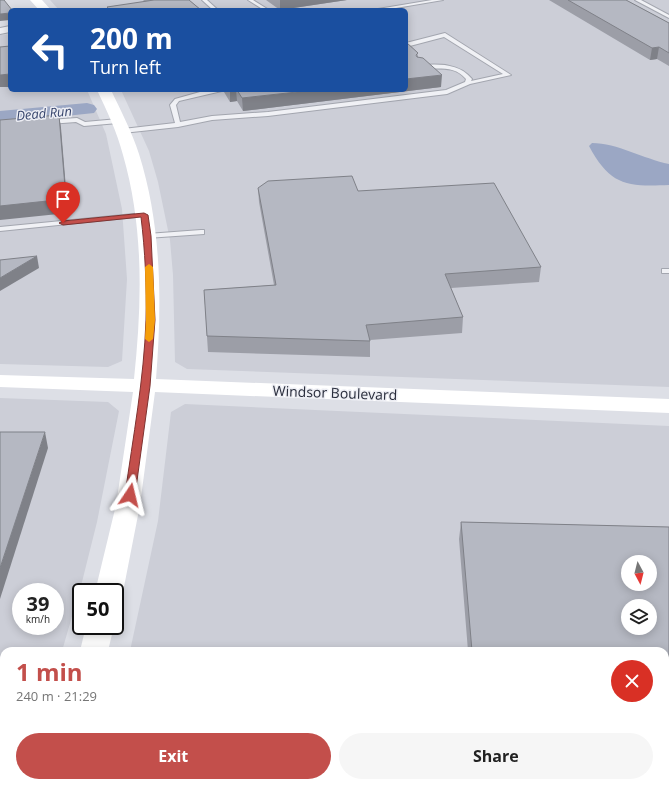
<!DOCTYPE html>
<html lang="en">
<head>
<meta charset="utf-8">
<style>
  body { margin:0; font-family:"Open Sans",sans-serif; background:#f6f6f6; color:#222; height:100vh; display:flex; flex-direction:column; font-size:15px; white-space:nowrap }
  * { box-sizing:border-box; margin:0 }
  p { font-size:13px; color:#767676 }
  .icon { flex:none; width:22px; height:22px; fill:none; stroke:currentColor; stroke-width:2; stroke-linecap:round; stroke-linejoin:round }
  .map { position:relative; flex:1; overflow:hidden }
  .side { position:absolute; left:0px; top:647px; width:669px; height:140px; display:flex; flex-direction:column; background:#fff; border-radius:12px 12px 0 0; box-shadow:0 2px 10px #0003 }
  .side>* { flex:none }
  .hud { position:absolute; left:8px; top:8px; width:400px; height:84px; border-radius:6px; box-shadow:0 2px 10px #0003; background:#1a4fa0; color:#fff; overflow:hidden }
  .needle { width:26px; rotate:173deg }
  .controls { position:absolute; left:621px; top:555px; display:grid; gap:8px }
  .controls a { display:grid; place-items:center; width:36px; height:36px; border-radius:50%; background:#fff; box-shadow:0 2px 10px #0003; font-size:20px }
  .speed { position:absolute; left:12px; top:583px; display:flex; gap:8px; font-size:20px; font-weight:700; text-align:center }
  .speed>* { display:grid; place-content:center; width:52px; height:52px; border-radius:50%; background:#fff; box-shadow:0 2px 10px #0003; line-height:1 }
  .speed small { font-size:10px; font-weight:400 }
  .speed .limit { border:2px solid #111; border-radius:6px; background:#fff; color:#111 }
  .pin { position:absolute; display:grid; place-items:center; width:34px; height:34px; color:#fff; margin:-41px -17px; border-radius:50% 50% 50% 0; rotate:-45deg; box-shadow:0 0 4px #0007 }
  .pin .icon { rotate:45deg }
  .me { position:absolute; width:44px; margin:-22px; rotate:10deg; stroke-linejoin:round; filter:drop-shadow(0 0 3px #0008) }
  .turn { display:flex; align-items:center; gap:14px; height:84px; padding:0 16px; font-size:18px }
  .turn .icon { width:52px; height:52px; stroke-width:2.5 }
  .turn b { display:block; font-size:28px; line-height:34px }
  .round { display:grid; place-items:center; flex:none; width:42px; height:42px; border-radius:21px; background:#f6f6f6 }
  .overview { display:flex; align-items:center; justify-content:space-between; height:68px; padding:0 16px }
  h1 { font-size:24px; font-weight:700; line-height:30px; color:#c34f4b }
  .primary-button { display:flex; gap:8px; margin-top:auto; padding:8px 16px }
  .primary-button a { flex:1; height:46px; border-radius:24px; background:#c34f4b; color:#fff; font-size:16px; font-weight:700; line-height:46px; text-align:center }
  .primary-button a+a { background:#f6f6f6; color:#222 }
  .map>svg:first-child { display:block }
  .built { fill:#ccced7; fill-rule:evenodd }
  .water { fill:#9ba7c4 }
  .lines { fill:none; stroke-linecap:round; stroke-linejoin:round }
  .river { fill:#9ba7c4; fill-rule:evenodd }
  .service-casing { stroke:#a3a6af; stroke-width:2 }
  .minor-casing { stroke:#a3a6af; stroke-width:2 }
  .service { fill:#f0f1f5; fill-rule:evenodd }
  .minor { fill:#f0f1f5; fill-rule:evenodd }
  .secondary { fill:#fff; fill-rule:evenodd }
  .wall { fill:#9c9ea7; fill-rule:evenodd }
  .shaded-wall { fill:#7f8188 }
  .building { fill:#b5b8c2; stroke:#7f8188; fill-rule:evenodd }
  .route { fill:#c34f4b; stroke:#7f3331 }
  .slow { fill:#f59e0b }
  .labels { text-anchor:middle; stroke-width:3; stroke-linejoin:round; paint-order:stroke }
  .far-water-label { font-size:13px; font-style:italic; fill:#36446c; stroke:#edeef4 }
  .street-label { font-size:14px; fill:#282c3b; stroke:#edeef4 }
</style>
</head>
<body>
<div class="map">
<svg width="669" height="787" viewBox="0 0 669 787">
  <rect width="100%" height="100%" fill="#dddfe6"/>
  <!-- built -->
  <g class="built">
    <polygon points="50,0 669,0 669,387 187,369 175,362 173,275 170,240 158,182 149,151 121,90 406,90 406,10 59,10"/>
    <polygon points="10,34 10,90 87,90 106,134 122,209 127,279 122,361 108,367 0,364 0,35"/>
    <path d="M0 398 108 402 119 411 97 522 82 582 62 651H4V783H24L23 787H0ZM21 592H55V626H21Z"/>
    <path d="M185 404 669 426V787H99L100 783H665V651H130L158 521 171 412ZM628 562H650V584H628ZM628 606H650V628H628Z"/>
  </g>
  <!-- water -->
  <path class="water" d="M592 143C617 143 644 159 669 164V185C626 187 610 185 589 146Z"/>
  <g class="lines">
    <!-- river -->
    <polygon class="river" points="87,103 94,105 97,109 94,113 0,123 0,111"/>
    <defs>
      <g id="service">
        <polygon points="202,0 207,0 218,10 213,10"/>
        <polygon points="248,0 253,0 269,10 264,10"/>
        <polygon points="432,0 443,0 384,10 372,10"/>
        <polygon points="635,0 641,0 669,15 669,18"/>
        <path d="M445 33 511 75 470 84 447 94 268 116 212 120 178 127 123 133 120 131 123 129 175 123 170 105 175 99 200 92 202 90H226L179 101 176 105 180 122 212 116 268 112 446 90 465 82 466 79C454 64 436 70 419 68L418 67 421 65C439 64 459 63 472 79L471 81 503 74 444 37 406 47V43Z"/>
        <polygon points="77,118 85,122 118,119 121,121 118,123 84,126 76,122 49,124 46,122 49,120"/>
        <polygon points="144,213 148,215 146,216 0,231 0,227"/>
        <polygon points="201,230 204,230 204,234 147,238 143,236 147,234"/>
        <rect x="662" y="269" width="7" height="4"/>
        <rect x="0" y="759" width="4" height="12"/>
      </g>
      <polygon id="minor" points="10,26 10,32 0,34 0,28"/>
    </defs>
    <!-- service casing -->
    <use href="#service" class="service-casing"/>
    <!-- minor casing -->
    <use href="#minor" class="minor-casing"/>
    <!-- service -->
    <use href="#service" class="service"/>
    <!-- minor -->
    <use href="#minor" class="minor"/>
    <!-- secondary -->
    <g class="secondary">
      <polygon points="30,0 42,0 51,10 39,10"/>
      <path d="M97 90H111C121 111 132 132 139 154 162 227 162 304 156 379L669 399V413L155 392 140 505 123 592 119 599 115 600V592H95L116 505 133 392 0 387V375L134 379C142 303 144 228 123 155 117 132 107 111 97 90Z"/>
      <polygon points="86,626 114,626 108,651 80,651"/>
      <polygon points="44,783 76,783 75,787 43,787"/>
    </g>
  </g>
  <!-- wall -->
  <g class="wall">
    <polygon points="143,0 189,0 201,10 107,10 107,7 145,2"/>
    <polygon points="266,0 347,0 280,10"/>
    <polygon points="549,0 626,0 669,23 669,66 657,59 650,60"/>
    <polygon points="418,53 418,57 441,87 243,111 237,101 230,102 224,92 224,90 406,90"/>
    <polygon points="258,188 358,191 541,267 539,282 451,288 463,317 462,333 370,340 370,357 208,352 204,290 274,285 259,202"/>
    <path d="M461 522 669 527V787H279L280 783H665V651H468L459 539ZM628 562H650V584H628ZM628 606H650V628H628Z"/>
  </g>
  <!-- shaded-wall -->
  <g class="shaded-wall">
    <polygon points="280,0 347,0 280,10"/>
    <polygon points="10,13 10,20 0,21 0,14"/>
    <polygon points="659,47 657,59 650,60 652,48"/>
    <polygon points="10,74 10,87 0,87 0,75"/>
    <polygon points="442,75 441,87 243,111 242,98 315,90 406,90 406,79"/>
    <polygon points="230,90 236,90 237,101 230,102"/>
    <polygon points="59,115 61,128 68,213 0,220 0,206"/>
    <polygon points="37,256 39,268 0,291 0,278"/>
    <polygon points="45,432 48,448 0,599 0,568"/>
  </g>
  <!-- building -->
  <g class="building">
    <polygon points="0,0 4,0 12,10 10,10 10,13 0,14"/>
    <polygon points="154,0 189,0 201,10 110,10 107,7"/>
    <polygon points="568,0 626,0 669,23 669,53 659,47 652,48"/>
    <polygon points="406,42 418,53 416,55 417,57 423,58 442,75 406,79"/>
    <polygon points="10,46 10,74 0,75 0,47"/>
    <polygon points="237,90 315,90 242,98"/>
    <polygon points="59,115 66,199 0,206 0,120"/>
    <polygon points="352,176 358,191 494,183 541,267 445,274 463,317 366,325 370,341 207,336 204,290 276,285 258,188 268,181"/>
    <polygon points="37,256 0,278 0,260"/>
    <polygon points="0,432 45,432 0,568"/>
    <path d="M461 522 669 527V787H279L280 783H665V651H472ZM628 562H650V584H628ZM628 606H650V628H628Z"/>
  </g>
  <!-- route -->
  <path class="route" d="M144 213 148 215 151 236 155 320 150 386 135 495 130 498 125 495C133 437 144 379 146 320 147 289 145 249 141 217L63 225 59 223 63 221Z"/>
  <!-- slow -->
  <polygon class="slow" points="149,264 153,267 155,320 153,339 149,342 145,339 146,320 145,267"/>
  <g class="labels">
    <!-- far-water labels -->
    <g class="far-water-label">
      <text transform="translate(44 113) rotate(-5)" y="5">Dead Run</text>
    </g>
    <!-- street labels -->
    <g class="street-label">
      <text transform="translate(335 393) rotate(2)" y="5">Windsor Boulevard</text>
    </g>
  </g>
</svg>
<div class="controls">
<a><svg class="needle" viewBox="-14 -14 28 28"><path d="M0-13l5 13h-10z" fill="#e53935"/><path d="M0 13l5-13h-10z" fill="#767676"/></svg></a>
<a><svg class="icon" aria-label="layers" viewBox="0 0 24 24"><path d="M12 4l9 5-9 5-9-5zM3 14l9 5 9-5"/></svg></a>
</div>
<div class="speed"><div>39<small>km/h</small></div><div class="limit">50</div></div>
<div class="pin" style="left:63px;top:223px;background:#d93025"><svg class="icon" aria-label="arrive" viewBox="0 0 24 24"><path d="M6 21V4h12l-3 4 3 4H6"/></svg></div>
<svg class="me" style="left:130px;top:495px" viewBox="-20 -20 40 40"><path d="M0-17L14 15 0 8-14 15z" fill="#c34f4b" stroke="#fff" stroke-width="4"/></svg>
<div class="hud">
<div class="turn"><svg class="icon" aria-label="left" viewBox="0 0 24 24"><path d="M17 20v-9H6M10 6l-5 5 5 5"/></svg><div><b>200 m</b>Turn left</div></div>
</div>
<section class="side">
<div class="overview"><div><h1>1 min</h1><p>240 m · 21:29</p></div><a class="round" style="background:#d93025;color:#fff"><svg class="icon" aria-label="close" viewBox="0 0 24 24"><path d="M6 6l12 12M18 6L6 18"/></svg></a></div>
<div class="primary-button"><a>Exit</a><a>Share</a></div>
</section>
</div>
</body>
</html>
